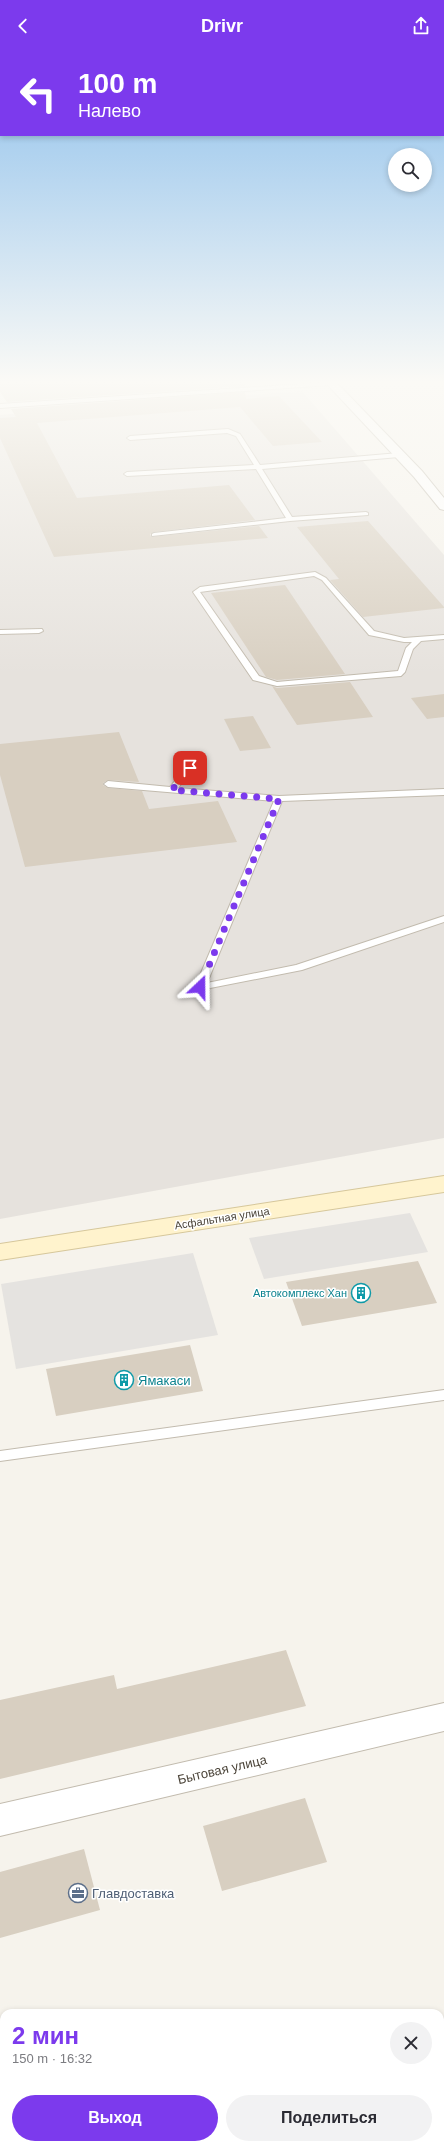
<!DOCTYPE html>
<html lang="ru">
<head>
<meta charset="utf-8">
<style>
  body { margin:0; font-family:Helvetica,sans-serif; background:#f2f2f3; color:#2b2b33; height:100vh; display:flex; flex-direction:column; font-size:15px; white-space:nowrap }
  * { box-sizing:border-box; margin:0 }
  p { font-size:13px; color:#7c7c81 }
  .icon { flex:none; width:22px; height:22px; fill:none; stroke:currentColor; stroke-width:2; stroke-linecap:round; stroke-linejoin:round }
  .map { position:relative; flex:1; overflow:hidden }
  .sheet { position:absolute; left:0px; top:1957px; width:444px; height:140px; display:flex; flex-direction:column; background:#fff; border-radius:12px 12px 0 0; box-shadow:0 2px 6px #0003 }
  .sheet>* { flex:none }
  .top-card { position:absolute; left:0px; top:0px; width:444px; height:84px; box-shadow:0 2px 6px #0003; background:#7c3aed; color:#fff; overflow:hidden }
  .controls { position:absolute; left:388px; top:96px; display:grid; gap:8px }
  .controls a { display:grid; place-items:center; width:44px; height:44px; border-radius:50%; background:#fff; box-shadow:0 2px 6px #0003; font-size:20px }
  .pin { position:absolute; display:grid; place-items:center; width:34px; height:34px; color:#fff; margin:-17px; border-radius:8px; box-shadow:0 2px 6px #0006 }
  .me { position:absolute; width:44px; margin:-22px; rotate:23deg; stroke-linejoin:round; filter:drop-shadow(0 0 3px #0008) }
  .turn { display:flex; align-items:center; gap:14px; height:84px; padding:0 12px; font-size:18px }
  .turn .icon { width:52px; height:52px; stroke-width:2.5 }
  .turn b { display:block; font-size:28px; line-height:34px }
  .round { display:grid; place-items:center; flex:none; width:42px; height:42px; border-radius:21px; background:#f2f2f3 }
  .summary { display:flex; align-items:center; justify-content:space-between; height:68px; padding:0 12px }
  h1 { font-size:24px; font-weight:700; line-height:30px; color:#7c3aed }
  .button { display:flex; gap:8px; margin-top:auto; padding:8px 12px }
  .button a { flex:1; height:46px; border-radius:24px; background:#7c3aed; color:#fff; font-size:16px; font-weight:700; line-height:46px; text-align:center }
  .button a+a { background:#f2f2f3; color:#2b2b33 }
  header { display:flex; justify-content:space-between; align-items:center; height:52px; padding:0 12px; background:#7c3aed; color:#fff; font-size:18px; font-weight:700 }
  .map>svg:first-child { display:block }
  .industrial { fill:#e6e2dd }
  .parking { fill:#e5e3e0 }
  .building { fill:#d8cfc1 }
  .lines { fill:none; stroke-linecap:round; stroke-linejoin:round }
  .service-casing { stroke:#c2bbae; stroke-width:2 }
  .minor-casing { stroke:#c2bbae; stroke-width:2 }
  .tertiary-casing { stroke:#c2bbae; stroke-width:2 }
  .secondary-casing { stroke:#d6c79b; stroke-width:2 }
  .service { fill:#fff; fill-rule:evenodd }
  .minor { fill:#fff; fill-rule:evenodd }
  .tertiary { fill:#fff; fill-rule:evenodd }
  .secondary { fill:#fff3cd; fill-rule:evenodd }
  .route { stroke:#7c3aed; stroke-width:7; stroke-dasharray:0 12.6 }
  .labels { text-anchor:middle; stroke-width:3; stroke-linejoin:round; paint-order:stroke }
  .street-label { font-size:11px; fill:#4b4439; stroke:#fff }
  .culture-label { font-size:11px; fill:#0d838f; stroke:#fff; text-anchor:end }
  .near-culture-label { font-size:13px; fill:#0d838f; stroke:#fff; text-anchor:start }
  .near-street-label { font-size:13px; fill:#4b4439; stroke:#fff }
  .near-service-label { font-size:13px; fill:#4e5e75; stroke:#fff; text-anchor:start }
</style>
</head>
<body>
<header><svg class="icon" aria-label="back" viewBox="0 0 24 24"><path d="M15 5l-7 7 7 7"/></svg>Drivr<svg class="icon" aria-label="share" viewBox="0 0 24 24"><path d="M12 15V3M7 8l5-5 5 5M5 13v7h14v-7"/></svg></header>
<div class="map">
<svg width="444" height="2097" viewBox="0 0 444 2097">
  <rect width="100%" height="100%" fill="#f6f3ec"/>
  <!-- industrial -->
  <polygon class="industrial" points="302,339 444,503 444,1086 0,1167 0,363"/>
  <!-- parking -->
  <g class="parking">
    <polygon points="410,1161 428,1200 264,1227 249,1186"/>
    <polygon points="193,1201 218,1283 16,1317 1,1232"/>
  </g>
  <!-- building -->
  <g class="building">
    <polygon points="26,329 245,329 245,334 7,350 0,340 0,331"/>
    <polygon points="245,340 246,347 279,344 322,390 273,394 240,355 37,371 77,446 229,433 255,468 154,480 150,482 151,485 259,474 268,486 54,505 0,386 0,366 16,365 11,357"/>
    <polygon points="368,469 444,555 444,556 363,565 330,528 339,527 297,475"/>
    <polygon points="285,533 345,622 277,628 266,625 211,541"/>
    <polygon points="350,630 373,665 297,673 272,634 277,636"/>
    <polygon points="444,642 444,665 427,667 411,646"/>
    <polygon points="253,664 271,696 240,699 224,667"/>
    <polygon points="119,680 139,730 108,728 103,731 103,733 108,736 142,739 149,757 218,749 237,790 25,815 0,723 0,692"/>
    <polygon points="418,1209 437,1251 302,1274 286,1230"/>
    <polygon points="190,1293 203,1339 56,1364 46,1317"/>
    <polygon points="286,1598 306,1654 0,1727 0,1648 114,1623 117,1637"/>
    <polygon points="305,1746 327,1810 222,1839 203,1774"/>
    <polygon points="84,1797 100,1858 0,1886 0,1820"/>
  </g>
  <g class="lines">
    <defs>
      <g id="service">
        <polygon points="333,330 331,333 0,356 0,352"/>
        <polygon points="228,377 240,382 260,413 399,401 402,403 399,405 262,417 292,465 366,460 368,461 368,463 290,469 152,484 152,482 154,481 286,466 256,417 127,424 124,422 127,420 254,413 236,384 227,381 130,388 127,386 130,384"/>
        <path d="M315 520 326 526 374 579 404 586 444 583V587L421 589 413 597 405 620 401 624 277 634 253 628 193 540 200 535ZM314 524 322 528 369 583 404 590H412L406 596 398 619 277 630 259 624 200 540Z"/>
        <polygon points="42,577 43,579 39,581 0,582 0,578"/>
        <polygon points="190,713 194,716 178,736 279,744 444,737 444,743 282,749 207,931 296,913 444,864 444,870 302,918 200,938 196,937 195,935 274,749 108,735 104,732 108,729 170,735 187,714"/>
        <polygon points="444,1338 444,1348 0,1409 0,1399"/>
      </g>
      <polygon id="minor" points="444,1651 444,1679 0,1784 0,1752"/>
      <polygon id="tertiary" points="324,329 335,329 422,419 444,446 444,458 440,457 414,425"/>
      <polygon id="secondary" points="444,1124 444,1140 0,1208 0,1192"/>
    </defs>
    <!-- service casing -->
    <use href="#service" class="service-casing"/>
    <!-- minor casing -->
    <use href="#minor" class="minor-casing"/>
    <!-- tertiary casing -->
    <use href="#tertiary" class="tertiary-casing"/>
    <!-- secondary casing -->
    <use href="#secondary" class="secondary-casing"/>
    <!-- service -->
    <use href="#service" class="service"/>
    <!-- minor -->
    <use href="#minor" class="minor"/>
    <!-- tertiary -->
    <use href="#tertiary" class="tertiary"/>
    <!-- secondary -->
    <use href="#secondary" class="secondary"/>
  </g>
  <!-- sky -->
  <linearGradient id="sky" x2="0" y2="1"><stop stop-color="#8fc1ec"/><stop offset="0.53" stop-color="#fbfaf6"/><stop offset="1" stop-color="#fbfaf6" stop-opacity="0"/></linearGradient>
  <rect width="444" height="623" fill="url(#sky)"/>
  <g class="lines">
    <!-- route -->
    <polyline class="route" points="190,716 172,738 279,747 200,935"/>
  </g>
  <!-- icons -->
  <defs>
    <symbol id="building-ring" viewBox="-11 -11 22 22"><circle r="9.5" fill="#fff" stroke="#0f9aa8" stroke-width="1.5"/><path d="M-4-6H4V6H1V3H-1V6H-4ZM-2.5-4.3h1.7v1.8h-1.7ZM.8-4.3h1.7v1.8H.8ZM-2.5-1h1.7V.8h-1.7ZM.8-1h1.7V.8H.8Z" fill="#0f9aa8"/></symbol>
    <symbol id="office-ring" viewBox="-11 -11 22 22"><circle r="9.5" fill="#fff" stroke="#5c6f8a" stroke-width="1.5"/><path d="M-6-3h4V-5.5h4V-3h4V5H-6ZM-1-4.5V-3h2v-1.5ZM-6 0V1H6V0Z" fill="#5c6f8a"/></symbol>
  </defs>
  <g fill-rule="evenodd">
    <use href="#building-ring" x="350" y="1230" width="22" height="22"/>
    <use href="#building-ring" x="113" y="1317" width="22" height="22"/>
    <use href="#office-ring" x="67" y="1830" width="22" height="22"/>
  </g>
  <g class="labels">
    <!-- street labels -->
    <g class="street-label">
      <text transform="translate(222 1166) rotate(-9)" y="4">Асфальтная улица</text>
    </g>
    <!-- culture labels -->
    <g class="culture-label">
      <text x="347" y="1245">Автокомплекс Хан</text>
    </g>
    <!-- near-culture labels -->
    <g class="near-culture-label">
      <text x="138" y="1333">Ямакаси</text>
    </g>
    <!-- near-street labels -->
    <g class="near-street-label">
      <text transform="translate(222 1717) rotate(-13)" y="5">Бытовая улица</text>
    </g>
    <!-- near-service labels -->
    <g class="near-service-label">
      <text x="92" y="1846">Главдоставка</text>
    </g>
  </g>
</svg>
<div class="controls">
<a><svg class="icon" aria-label="search" viewBox="0 0 24 24"><circle cx="10" cy="10" r="6"/><path d="M15 15l6 6"/></svg></a>
</div>
<div class="pin" style="left:190px;top:716px;background:#d93025"><svg class="icon" aria-label="arrive" viewBox="0 0 24 24"><path d="M6 21V4h12l-3 4 3 4H6"/></svg></div>
<svg class="me" style="left:200px;top:935px" viewBox="-20 -20 40 40"><path d="M0-17L14 15 0 8-14 15z" fill="#7c3aed" stroke="#fff" stroke-width="4"/></svg>
<div class="top-card">
<div class="turn"><svg class="icon" aria-label="left" viewBox="0 0 24 24"><path d="M17 20v-9H6M10 6l-5 5 5 5"/></svg><div><b>100 m</b>Налево</div></div>
</div>
<section class="sheet">
<div class="summary"><div><h1>2 мин</h1><p>150 m · 16:32</p></div><a class="round"><svg class="icon" aria-label="close" viewBox="0 0 24 24"><path d="M6 6l12 12M18 6L6 18"/></svg></a></div>
<div class="button"><a>Выход</a><a>Поделиться</a></div>
</section>
</div>
</body>
</html>
